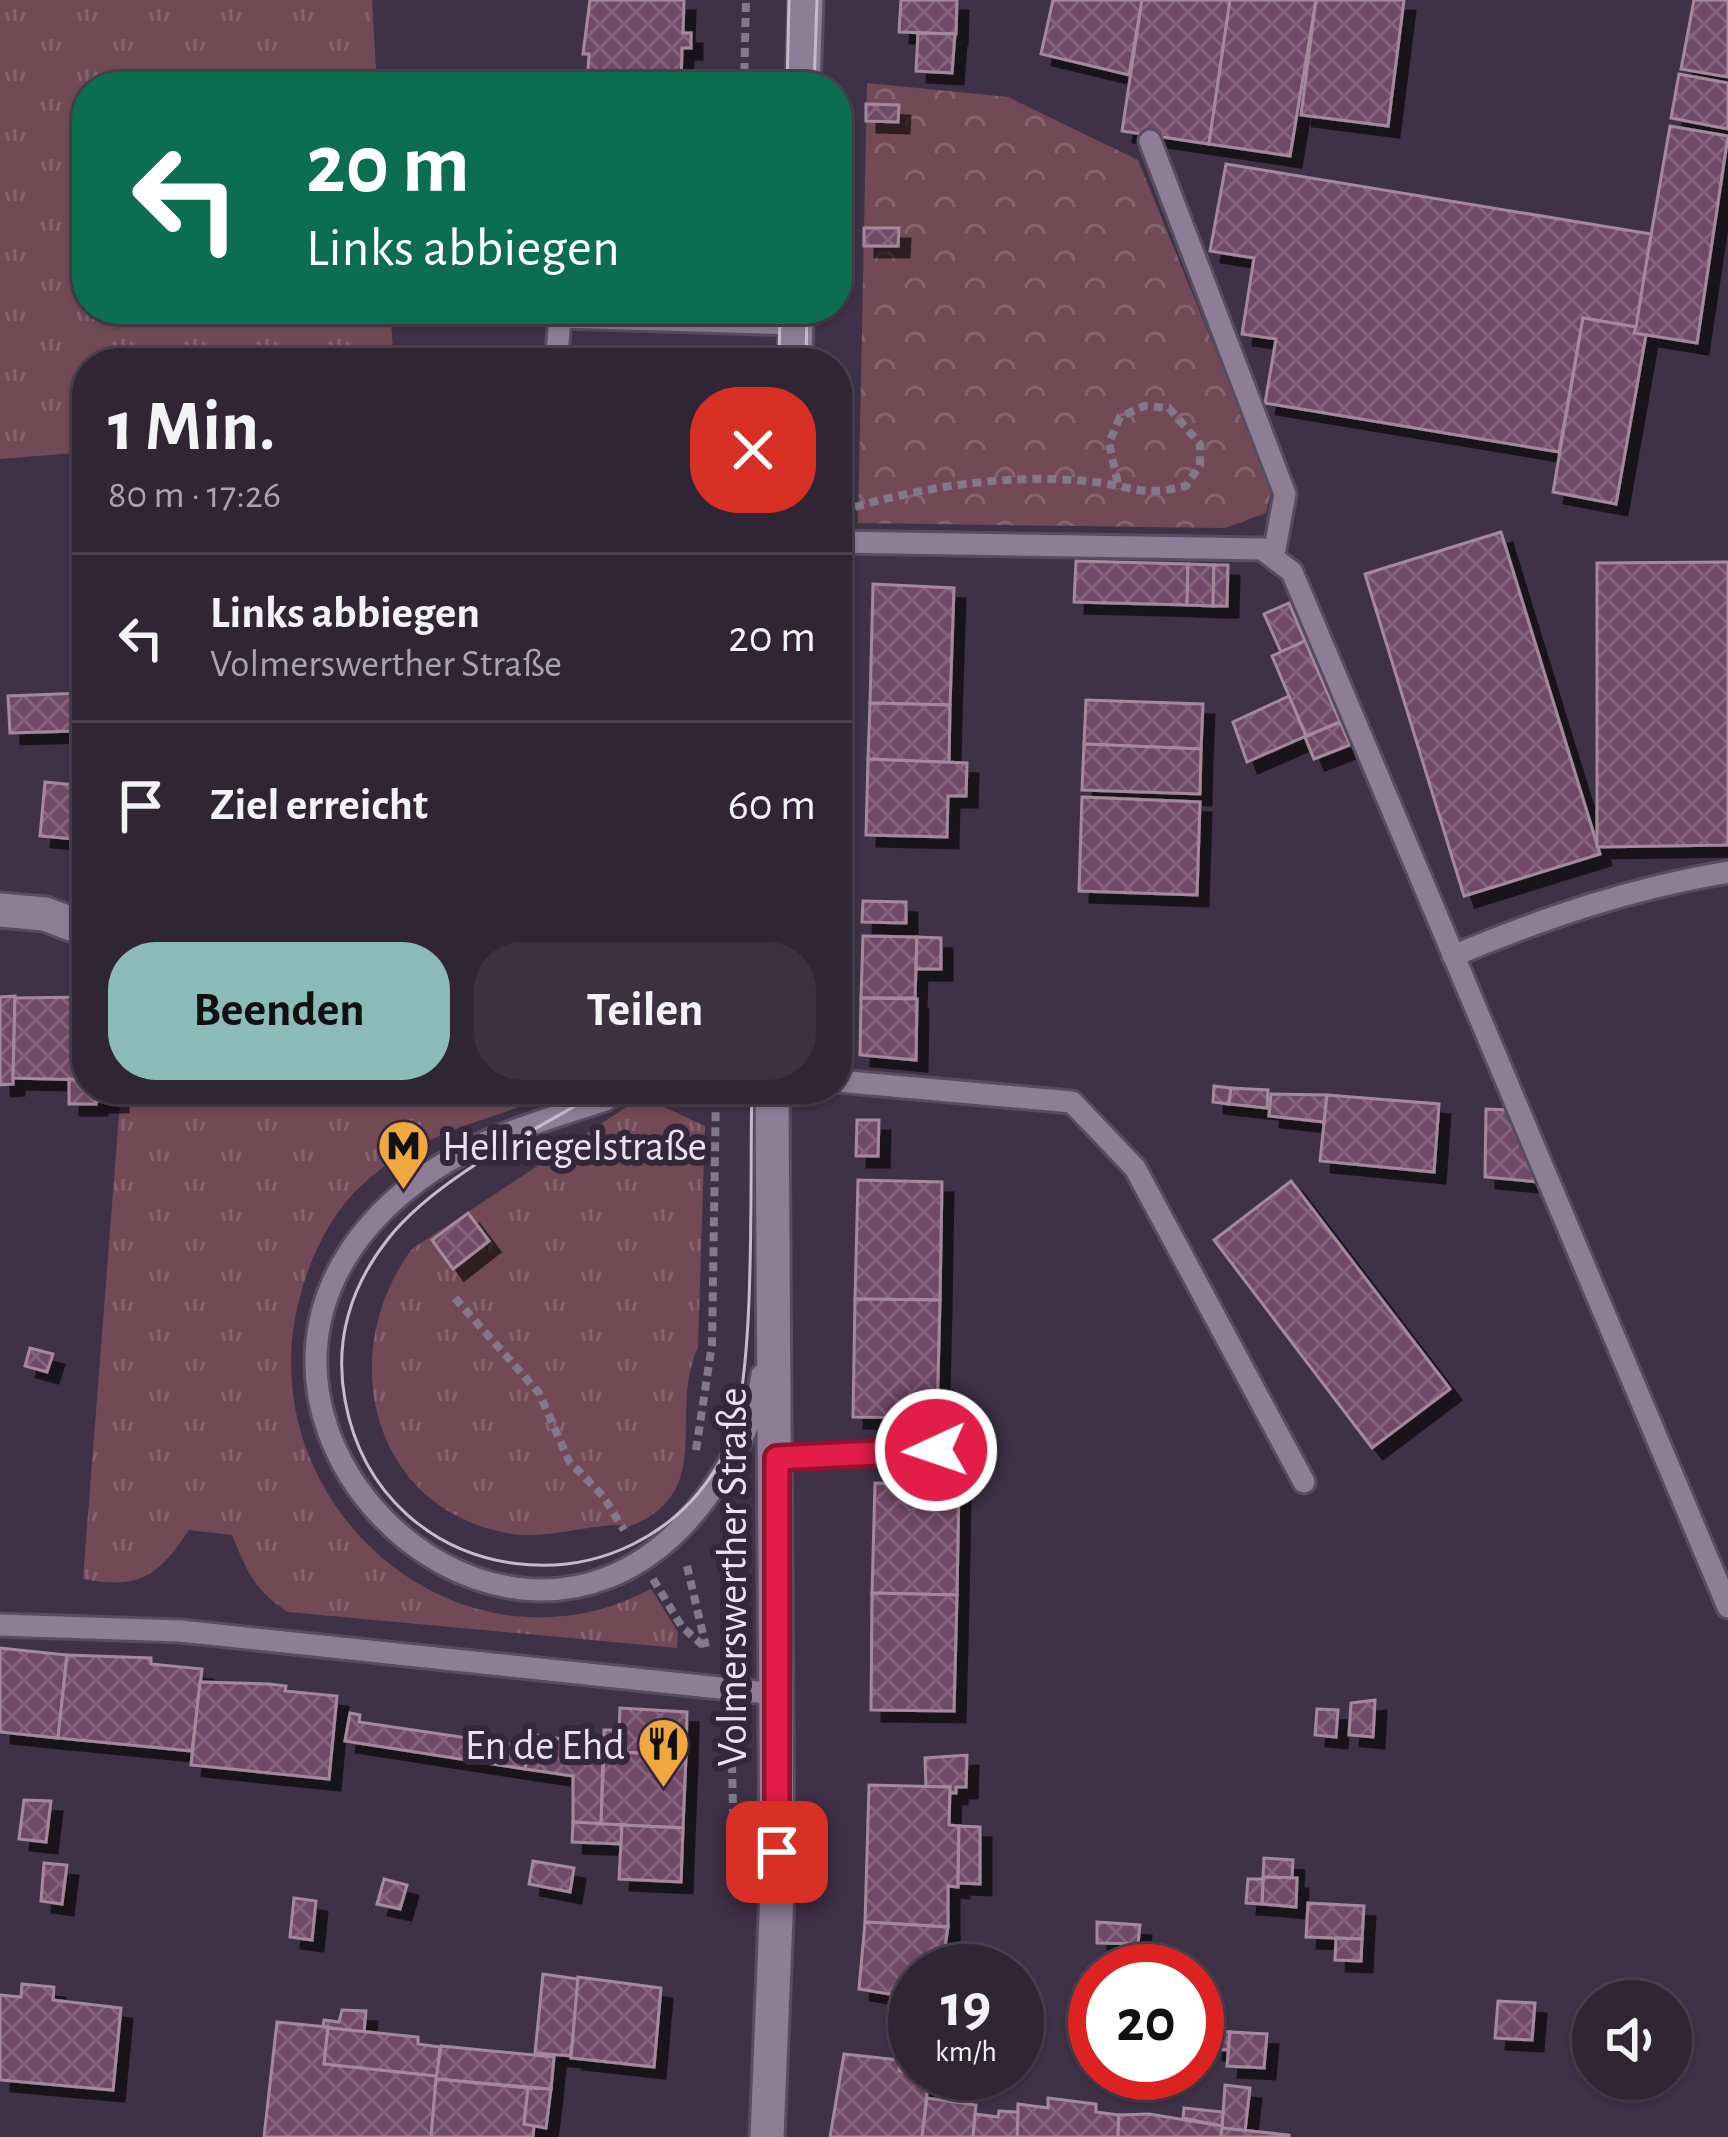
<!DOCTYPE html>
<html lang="de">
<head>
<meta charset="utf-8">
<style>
  body { margin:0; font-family:"Alegreya Sans",sans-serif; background:#3b3141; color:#f1f3f6; height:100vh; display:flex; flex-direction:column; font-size:45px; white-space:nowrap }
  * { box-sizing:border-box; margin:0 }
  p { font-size:39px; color:#a7a5ad }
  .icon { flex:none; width:66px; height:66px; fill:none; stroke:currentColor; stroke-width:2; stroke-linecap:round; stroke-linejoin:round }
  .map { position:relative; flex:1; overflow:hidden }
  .side { position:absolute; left:72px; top:348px; width:780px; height:756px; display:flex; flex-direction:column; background:#2f2535; border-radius:48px; box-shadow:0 3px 9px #0004,0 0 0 3px #4a4250 }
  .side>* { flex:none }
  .top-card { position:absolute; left:72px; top:72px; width:780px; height:252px; border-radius:48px; box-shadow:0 3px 9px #0004,0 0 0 3px #4a4250; background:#0b6e4f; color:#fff; overflow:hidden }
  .buttons { position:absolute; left:1572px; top:1980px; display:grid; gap:24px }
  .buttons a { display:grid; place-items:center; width:120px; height:120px; border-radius:50%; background:#2f2535; box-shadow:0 3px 9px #0004,0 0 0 3px #4a4250; font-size:60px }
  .speed { position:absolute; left:888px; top:1944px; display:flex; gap:24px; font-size:60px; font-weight:700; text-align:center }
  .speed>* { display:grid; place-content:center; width:156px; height:156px; border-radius:50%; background:#2f2535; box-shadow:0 3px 9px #0004,0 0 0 3px #4a4250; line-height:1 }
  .speed small { font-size:30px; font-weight:400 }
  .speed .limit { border:18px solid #d22; background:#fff; color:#111 }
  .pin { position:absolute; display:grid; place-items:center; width:102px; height:102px; color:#fff; margin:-51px; border-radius:24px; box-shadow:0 6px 18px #0006 }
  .me { position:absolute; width:132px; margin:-66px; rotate:267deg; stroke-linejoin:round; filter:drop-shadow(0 0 9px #0008) }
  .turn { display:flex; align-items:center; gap:42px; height:252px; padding:0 36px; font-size:54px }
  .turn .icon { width:156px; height:156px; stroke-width:2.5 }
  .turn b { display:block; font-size:84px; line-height:102px }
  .round { display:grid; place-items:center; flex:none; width:126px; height:126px; border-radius:48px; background:#3b3141 }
  .summary { display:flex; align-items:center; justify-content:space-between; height:204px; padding:0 36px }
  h1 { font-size:72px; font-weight:700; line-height:90px }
  .cta { display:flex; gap:24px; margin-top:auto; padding:24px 36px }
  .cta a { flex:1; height:138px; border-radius:48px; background:#8bbbb9; color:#111; font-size:48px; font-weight:700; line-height:138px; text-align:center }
  .cta a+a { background:#3b3141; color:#f1f3f6 }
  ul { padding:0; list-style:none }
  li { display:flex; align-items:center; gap:36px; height:168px; padding:0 36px; border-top:3px solid #4a4250 }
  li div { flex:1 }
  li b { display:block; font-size:45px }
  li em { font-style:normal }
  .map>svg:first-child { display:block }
  .grass { fill:url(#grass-tufts) }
  .forest { fill:url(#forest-crowns) }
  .building { fill:url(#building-cross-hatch); stroke:#a4899c; stroke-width:3; filter:url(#shadow) }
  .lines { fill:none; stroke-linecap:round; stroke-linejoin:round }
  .service-casing { stroke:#584d60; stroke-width:27 }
  .minor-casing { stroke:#584d60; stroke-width:39 }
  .path { stroke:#83778a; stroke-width:8; stroke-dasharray:9 6; stroke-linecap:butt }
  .service { stroke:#8d7d97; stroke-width:21 }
  .minor { stroke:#8d7d97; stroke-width:33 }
  .tram { stroke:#c5bbcb; stroke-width:3 }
  .route-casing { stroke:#92132f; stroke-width:30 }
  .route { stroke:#e11d48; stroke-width:21 }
  .labels { text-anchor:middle; stroke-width:12; stroke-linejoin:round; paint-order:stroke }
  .poi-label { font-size:42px; fill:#ebe2f0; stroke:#34273c; text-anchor:start }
  .street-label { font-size:42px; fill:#ebe2f0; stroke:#34273c }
</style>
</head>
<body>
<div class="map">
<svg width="1728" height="2137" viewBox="0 0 1728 2137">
  <defs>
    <pattern id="grass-tufts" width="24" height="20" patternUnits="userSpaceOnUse" patternTransform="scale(3)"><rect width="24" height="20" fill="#724a56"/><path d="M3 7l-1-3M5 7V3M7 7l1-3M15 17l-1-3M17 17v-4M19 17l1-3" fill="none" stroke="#86646f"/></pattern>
    <pattern id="forest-crowns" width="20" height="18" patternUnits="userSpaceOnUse" patternTransform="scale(3)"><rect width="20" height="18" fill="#724a56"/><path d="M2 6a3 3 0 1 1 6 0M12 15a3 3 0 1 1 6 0" fill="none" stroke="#86646f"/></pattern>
    <pattern id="building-cross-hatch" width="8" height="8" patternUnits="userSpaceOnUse" patternTransform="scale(3)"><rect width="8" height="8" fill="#714a67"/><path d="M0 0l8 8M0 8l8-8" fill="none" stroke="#85647d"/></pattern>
    <filter id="shadow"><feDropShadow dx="11" dy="11" stdDeviation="0" flood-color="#0009"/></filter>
  </defs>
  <rect width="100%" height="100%" fill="#3f3147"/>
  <!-- grass -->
  <g class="grass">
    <polygon points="0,0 372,0 377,87 87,87 87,309 390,309 394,363 87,363 87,452 0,459"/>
    <path d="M121 1089H567C495 1120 424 1128 363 1184 332 1212 312 1253 301 1293 242 1498 456 1692 651 1589L678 1632 677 1648 288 1612C254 1590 247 1571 232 1535L189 1530C158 1576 140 1590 83 1579Z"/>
    <path d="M649 1100 705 1126 698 1347C667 1416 718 1493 628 1527 607 1519 549 1540 512 1534 371 1511 334 1354 412 1249L634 1102Z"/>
  </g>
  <!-- forest -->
  <polygon class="forest" points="867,83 1008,97 1138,160 1272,489 1266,513 1225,528 858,523"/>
  <!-- building -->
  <g class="building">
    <polygon points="590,0 684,0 683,33 691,33 691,48 682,48 681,87 587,87 589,54 583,54"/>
    <polygon points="901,0 957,0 956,34 899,32"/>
    <polygon points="1053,0 1142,0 1129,75 1041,54"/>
    <polygon points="1142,0 1230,0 1209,144 1122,131"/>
    <polygon points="1230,0 1316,0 1290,156 1209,144"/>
    <polygon points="1316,0 1404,0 1388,126 1301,115"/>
    <polygon points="1694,0 1728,0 1728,77 1681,69"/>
    <polygon points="918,33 955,34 952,73 916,71"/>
    <polygon points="1679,74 1728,83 1728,129 1671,118"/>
    <polygon points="866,104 899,105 898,122 866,121"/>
    <polygon points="1670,126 1728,136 1697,343 1634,333"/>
    <polygon points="1226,164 1651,234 1636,327 1583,318 1559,452 1265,403 1276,339 1242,334 1254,258 1210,251"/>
    <polygon points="864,228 899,228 898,246 864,246"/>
    <polygon points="1583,318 1636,327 1634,333 1646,335 1616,504 1553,492"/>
    <polygon points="1501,532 1600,854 1464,896 1365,574"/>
    <polygon points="1076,561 1188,564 1187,605 1074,602"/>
    <polygon points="1728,562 1728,845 1597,847 1597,563"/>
    <polygon points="1188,564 1214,565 1213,606 1187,605"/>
    <polygon points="1214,565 1228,565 1227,606 1213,606"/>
    <polygon points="873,584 954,588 950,705 870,703"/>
    <polygon points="1289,603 1305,641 1281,652 1264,614"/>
    <polygon points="1305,641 1340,722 1306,736 1272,656"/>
    <polygon points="82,693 76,731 10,733 8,696"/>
    <polygon points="1289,696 1306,736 1247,762 1233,722"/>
    <polygon points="1086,700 1203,704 1201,749 1084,744"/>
    <polygon points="870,703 950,705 949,763 868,759"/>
    <polygon points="1340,722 1350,745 1314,759 1305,737"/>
    <polygon points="1084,744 1201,749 1200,794 1082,790"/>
    <polygon points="868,759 967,763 966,796 948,796 947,837 866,835"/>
    <polygon points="45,782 87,786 87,840 40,836"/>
    <polygon points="1082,797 1200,802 1197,895 1079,891"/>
    <polygon points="863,901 906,902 906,923 862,922"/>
    <polygon points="863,936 917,937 915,998 861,998"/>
    <polygon points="917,937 941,938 941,969 916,969"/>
    <polygon points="15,996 13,1084 0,1085 0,997"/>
    <polygon points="87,997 87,1080 13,1078 15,998"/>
    <polygon points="861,998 917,999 916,1060 860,1055"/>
    <polygon points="69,1079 87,1080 87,1089 96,1089 96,1104 69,1104"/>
    <polygon points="1214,1086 1231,1088 1229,1104 1213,1102"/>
    <polygon points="1231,1088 1268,1090 1267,1108 1229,1104"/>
    <rect x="96" y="1089" width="21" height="12"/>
    <polygon points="1271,1094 1327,1095 1324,1122 1269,1116"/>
    <polygon points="1327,1095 1439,1104 1434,1172 1320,1161"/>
    <polygon points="1486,1109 1510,1110 1538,1182 1485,1177"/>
    <polygon points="857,1120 879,1120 878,1156 856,1156"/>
    <polygon points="858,1180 942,1182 940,1300 855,1299"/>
    <polygon points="1291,1181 1450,1389 1372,1448 1214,1240"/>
    <polygon points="468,1213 489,1241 453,1269 432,1240"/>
    <polygon points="855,1299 940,1300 937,1418 853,1417"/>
    <polygon points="30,1348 53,1354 47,1372 25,1366"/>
    <polygon points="875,1483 959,1485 957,1595 872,1593"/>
    <polygon points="872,1593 957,1595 954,1711 871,1710"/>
    <polygon points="0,1648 67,1655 58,1738 0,1732"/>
    <polygon points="67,1655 151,1658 151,1664 202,1669 192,1751 58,1738"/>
    <polygon points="200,1682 269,1684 286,1686 285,1691 337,1696 329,1779 191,1765"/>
    <polygon points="1375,1700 1373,1737 1349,1735 1351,1703"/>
    <polygon points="620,1708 687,1712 686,1756 604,1751 604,1730 619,1730"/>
    <polygon points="1317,1709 1338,1710 1336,1737 1315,1735"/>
    <polygon points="350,1713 360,1715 359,1722 528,1747 525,1769 345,1741"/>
    <polygon points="530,1734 594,1744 594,1753 603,1753 601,1824 573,1822 573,1776 525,1769"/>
    <polygon points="604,1751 686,1756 683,1828 601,1824"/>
    <polygon points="967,1755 966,1787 956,1787 956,1793 949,1793 950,1787 926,1787 925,1758"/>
    <polygon points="869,1785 950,1787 949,1825 959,1826 958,1887 948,1886 948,1927 865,1922"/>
    <polygon points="24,1800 51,1801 46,1842 19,1839"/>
    <polygon points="573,1822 622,1825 621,1844 572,1842"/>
    <polygon points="622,1825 683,1828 681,1882 619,1879"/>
    <polygon points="959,1826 980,1827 980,1884 958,1883"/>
    <polygon points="1264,1858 1293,1860 1292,1878 1263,1877"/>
    <polygon points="533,1861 574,1868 570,1892 529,1884"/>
    <polygon points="44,1863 67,1865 62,1904 41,1901"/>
    <polygon points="1263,1877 1297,1878 1296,1907 1262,1904"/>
    <polygon points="384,1879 407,1885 400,1909 377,1904"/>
    <polygon points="1248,1879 1263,1879 1262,1904 1246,1903"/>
    <polygon points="294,1898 316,1901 312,1940 290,1937"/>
    <polygon points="1308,1903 1364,1906 1362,1939 1306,1937"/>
    <polygon points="865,1922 948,1927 944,1954 952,1955 950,1971 915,1971 913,1998 859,1989"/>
    <polygon points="1097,1922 1140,1925 1138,1944 1097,1943"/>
    <polygon points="1336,1938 1362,1939 1361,1961 1335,1960"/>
    <polygon points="543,1974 578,1979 580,2004 570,2056 535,2053"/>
    <polygon points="578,1977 661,1988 654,2067 571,2058"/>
    <polygon points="22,1984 54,1987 53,2000 121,2008 113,2090 0,2080 0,1995 21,1997"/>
    <polygon points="1498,2001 1535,2003 1532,2040 1495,2038"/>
    <polygon points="342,2010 366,2011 364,2032 323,2027 324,2020 339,2022"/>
    <polygon points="277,2022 328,2027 324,2064 437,2076 431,2137 264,2137"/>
    <polygon points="328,2028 418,2037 418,2044 440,2047 437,2076 324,2064"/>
    <polygon points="1214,2031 1230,2032 1228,2050 1212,2049"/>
    <polygon points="1230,2032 1267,2034 1264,2068 1227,2066"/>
    <polygon points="441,2046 554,2057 551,2089 436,2079"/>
    <polygon points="844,2054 900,2060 899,2071 929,2075 922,2137 830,2137"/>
    <polygon points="436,2079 528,2088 524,2124 534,2125 533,2137 431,2137"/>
    <polygon points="1225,2085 1250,2088 1245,2131 1222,2128"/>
    <polygon points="528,2088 551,2089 546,2128 524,2124"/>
    <polygon points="927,2098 976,2105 973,2137 922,2137"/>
    <polygon points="1048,2098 1096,2104 1096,2112 1119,2115 1118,2137 1017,2137 1018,2104 1048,2108"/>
    <polygon points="1184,2108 1223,2112 1222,2126 1183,2118"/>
    <polygon points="999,2111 1018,2112 1017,2137 973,2137 975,2114 998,2117"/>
    <polygon points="1149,2114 1222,2126 1221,2137 1118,2137 1119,2115"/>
    <polygon points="1222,2128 1289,2135 1289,2137 1221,2137"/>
  </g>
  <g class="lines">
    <defs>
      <g id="service">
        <polyline points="1150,141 1285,494 1274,554"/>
        <polyline points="560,317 796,324"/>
        <polyline points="556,363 561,309"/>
        <polyline points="837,542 1262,549 1292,572 1728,1607"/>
        <path d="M1453 956C1544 918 1631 888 1728 872"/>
        <polyline points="837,1081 1072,1102 1135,1168 1304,1482"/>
        <path d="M621 1089 605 1100C546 1120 481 1137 429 1173 133 1377 489 1746 690 1518 723 1480 755 1425 762 1375"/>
        <polyline points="777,1458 936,1450"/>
        <polyline points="0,1625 180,1631 777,1694"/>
      </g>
      <g id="minor">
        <polyline points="803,87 806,0"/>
        <polyline points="795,363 796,309"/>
        <polyline points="0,910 45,914 87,930"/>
        <polyline points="767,2137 777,1892 772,1089"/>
      </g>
    </defs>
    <!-- service casing -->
    <use href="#service" class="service-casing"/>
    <!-- minor casing -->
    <use href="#minor" class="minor-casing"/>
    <!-- path -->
    <g class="path">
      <polyline points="744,87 746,0"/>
      <path d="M855 507C927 486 1011 474 1086 481 1132 485 1136 498 1186 486L1200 465V444L1169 408 1144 406 1120 417 1109 443 1119 489"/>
      <polyline points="669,1089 688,1101 716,1102"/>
      <polyline points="455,1298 539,1393 569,1461 603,1496 624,1530"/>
      <polyline points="696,1450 712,1344 716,1089"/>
      <polyline points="687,1566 706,1647"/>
      <polyline points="653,1579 682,1627 706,1648"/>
      <polyline points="731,1719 734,1854"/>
    </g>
    <!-- service -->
    <use href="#service" class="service"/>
    <!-- minor -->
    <use href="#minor" class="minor"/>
    <!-- tram -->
    <g class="tram">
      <polyline points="787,87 789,0"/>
      <polyline points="814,87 817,0"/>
      <polyline points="779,363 780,309"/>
      <polyline points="806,363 807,309"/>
      <path d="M605 1089C537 1129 437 1177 388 1239 351 1286 334 1340 345 1400 380 1594 637 1625 726 1451 758 1387 749 1171 752 1089"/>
    </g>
  </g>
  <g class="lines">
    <defs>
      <polyline id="route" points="777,1852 777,1458 936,1450"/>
    </defs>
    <!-- route casing -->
    <use href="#route" class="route-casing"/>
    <!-- route -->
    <use href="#route" class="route"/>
  </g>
  <!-- icons -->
  <defs>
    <symbol id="metro-pin" viewBox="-11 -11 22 30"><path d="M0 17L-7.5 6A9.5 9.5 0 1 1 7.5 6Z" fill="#efa73e" stroke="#34273c"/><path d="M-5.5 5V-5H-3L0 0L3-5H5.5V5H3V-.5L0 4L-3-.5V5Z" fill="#111"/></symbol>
    <symbol id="restaurant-pin" viewBox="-11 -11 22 30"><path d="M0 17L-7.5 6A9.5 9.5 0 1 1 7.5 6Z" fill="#efa73e" stroke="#34273c"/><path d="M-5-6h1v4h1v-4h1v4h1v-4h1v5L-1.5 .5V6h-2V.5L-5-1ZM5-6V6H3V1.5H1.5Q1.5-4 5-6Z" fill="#111"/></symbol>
  </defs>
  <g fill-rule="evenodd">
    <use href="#metro-pin" x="374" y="1116" width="59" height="81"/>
    <use href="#restaurant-pin" x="634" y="1714" width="59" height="81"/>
  </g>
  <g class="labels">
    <!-- poi labels -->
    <g class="poi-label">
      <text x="442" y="1160">Hellriegelstraße</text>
      <text x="625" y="1759" text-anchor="end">En de Ehd</text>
    </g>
    <!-- street labels -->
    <g class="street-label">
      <text transform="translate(731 1577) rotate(-90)" y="15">Volmerswerther Straße</text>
    </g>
  </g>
</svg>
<div class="buttons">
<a><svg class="icon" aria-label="sound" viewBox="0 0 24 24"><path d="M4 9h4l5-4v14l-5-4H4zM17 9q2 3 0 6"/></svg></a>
</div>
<div class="speed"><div>19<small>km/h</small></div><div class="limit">20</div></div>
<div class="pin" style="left:777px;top:1852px;background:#d93025"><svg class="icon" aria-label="arrive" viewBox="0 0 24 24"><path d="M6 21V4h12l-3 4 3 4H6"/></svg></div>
<svg class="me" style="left:936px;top:1450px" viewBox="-20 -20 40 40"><circle r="17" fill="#e11d48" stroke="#fff" stroke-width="3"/><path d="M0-11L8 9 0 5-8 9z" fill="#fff"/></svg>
<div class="top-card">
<div class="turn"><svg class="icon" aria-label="left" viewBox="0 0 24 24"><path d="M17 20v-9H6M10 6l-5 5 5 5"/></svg><div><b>20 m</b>Links abbiegen</div></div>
</div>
<section class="side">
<div class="summary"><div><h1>1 Min.</h1><p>80 m · 17:26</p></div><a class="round" style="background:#d93025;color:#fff"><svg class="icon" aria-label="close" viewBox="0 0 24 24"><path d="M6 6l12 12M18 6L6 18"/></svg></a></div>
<ul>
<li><svg class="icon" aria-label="left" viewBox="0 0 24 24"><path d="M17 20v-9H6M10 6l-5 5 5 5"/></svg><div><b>Links abbiegen</b><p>Volmerswerther Straße</p></div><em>20 m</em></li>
<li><svg class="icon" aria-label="arrive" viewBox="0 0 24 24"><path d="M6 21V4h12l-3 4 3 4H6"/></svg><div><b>Ziel erreicht</b></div><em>60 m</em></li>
</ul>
<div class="cta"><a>Beenden</a><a>Teilen</a></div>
</section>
</div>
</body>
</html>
